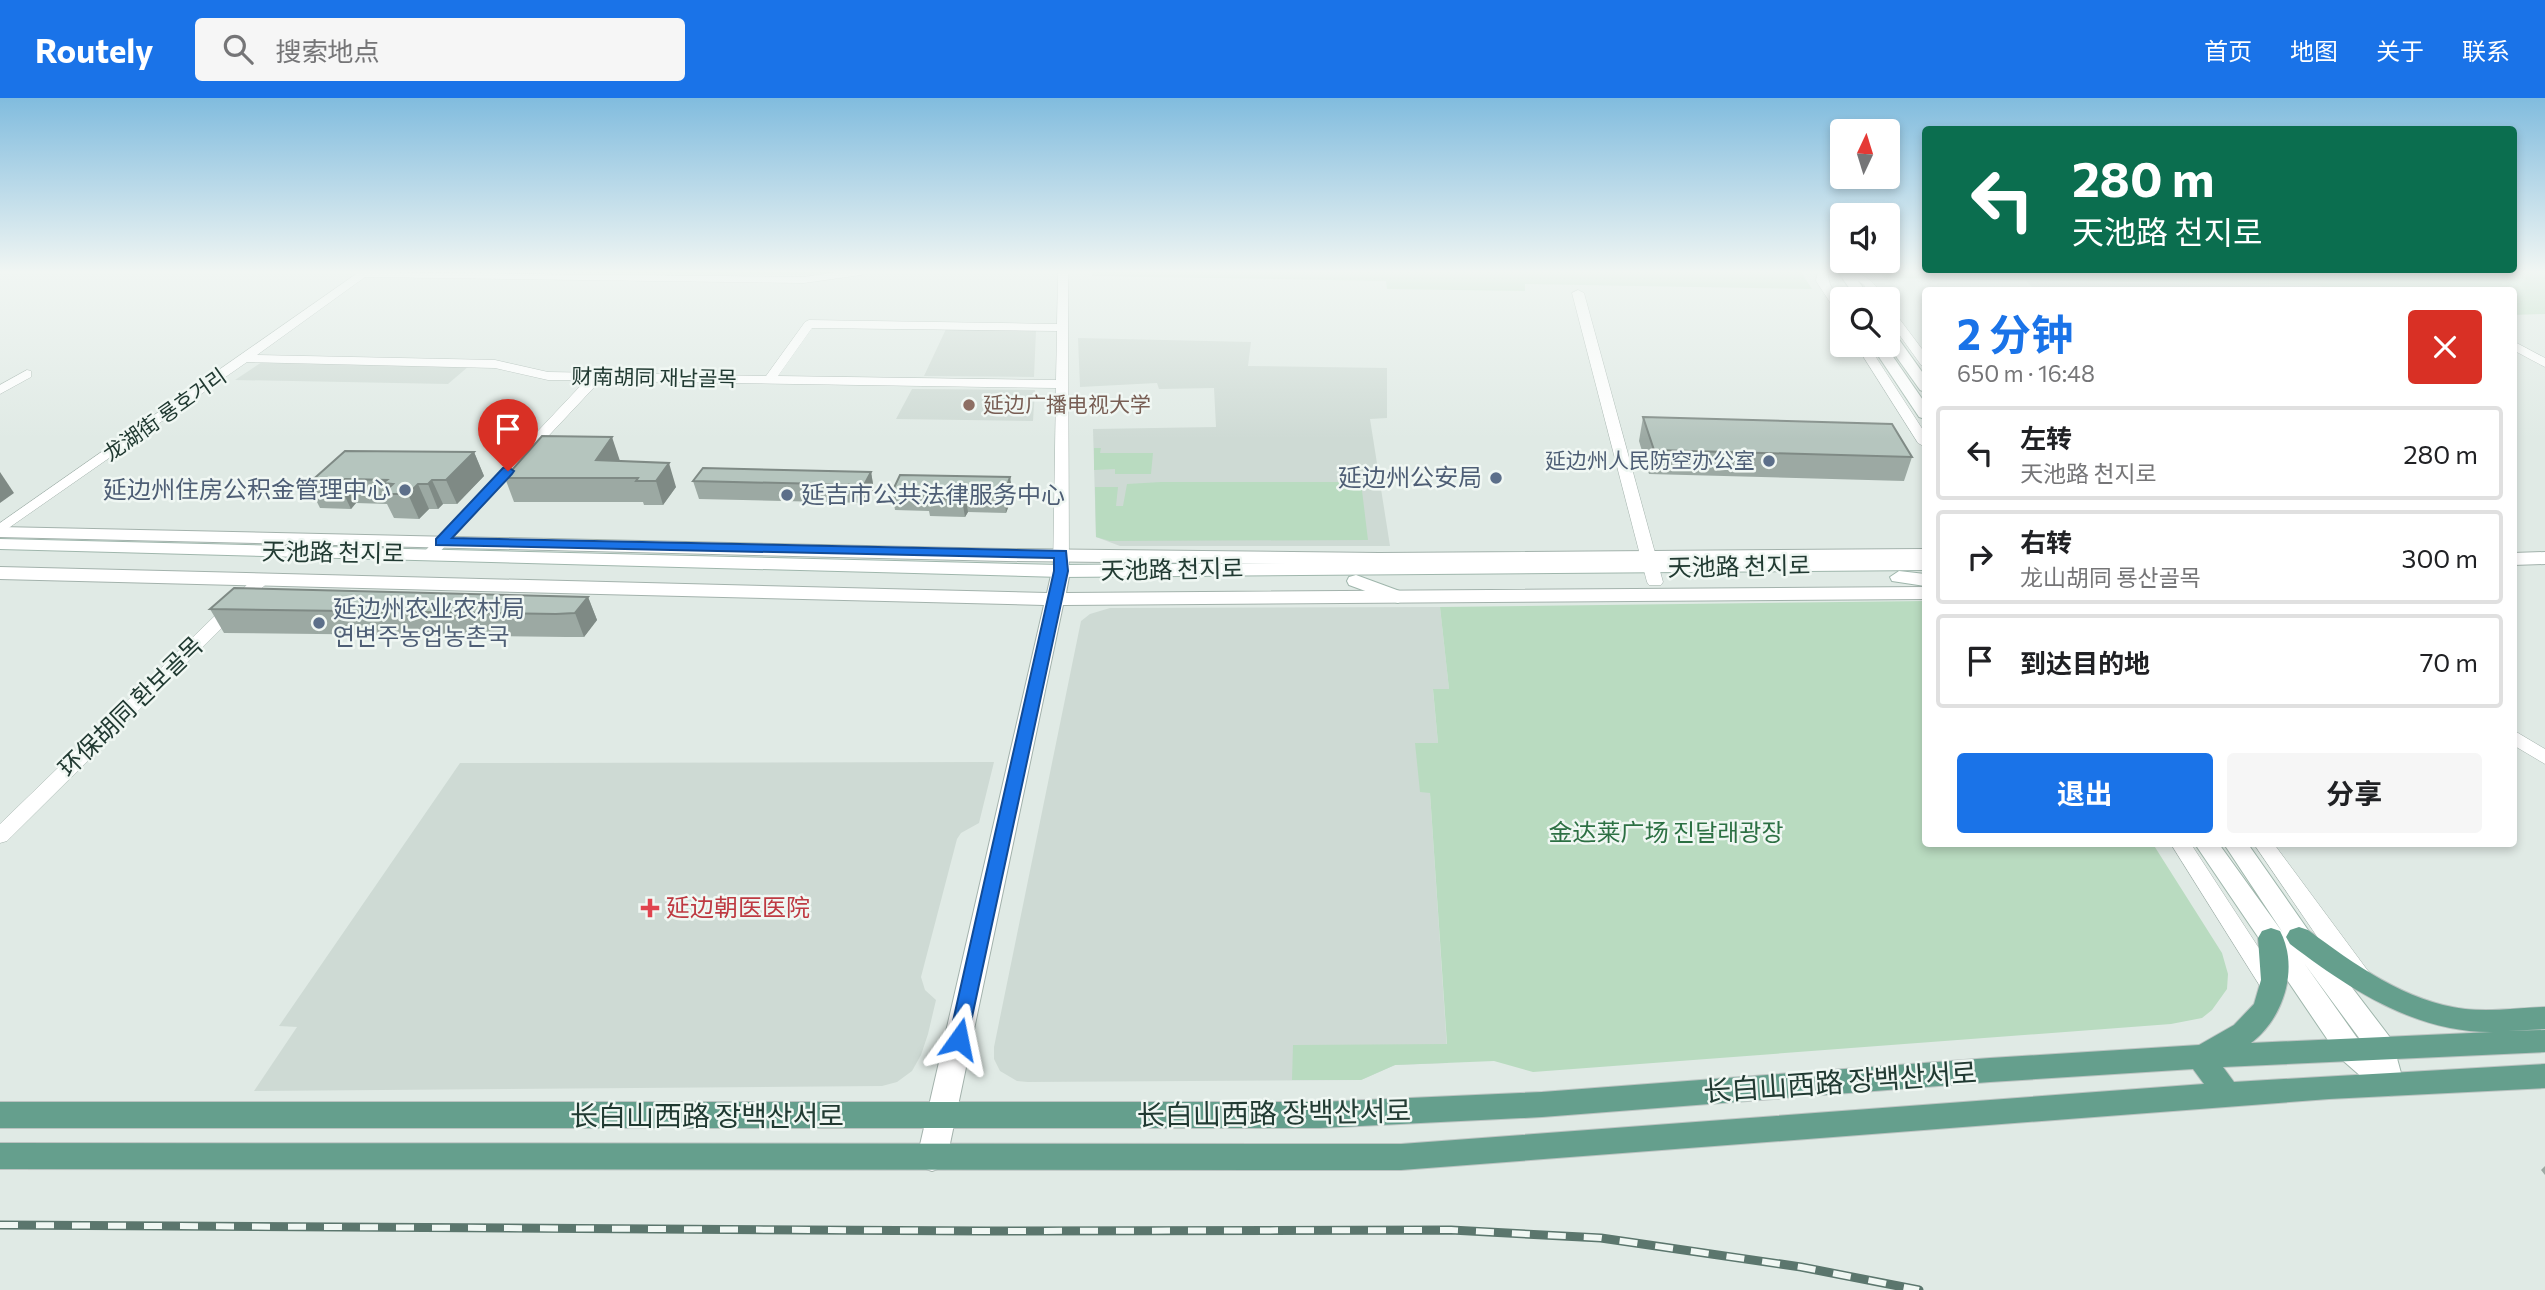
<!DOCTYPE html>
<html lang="zh">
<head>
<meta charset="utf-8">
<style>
  body { margin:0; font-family:Commissioner,"Noto Sans SC","Noto Sans KR",sans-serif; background:#f6f6f6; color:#202124; height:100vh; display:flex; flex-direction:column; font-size:26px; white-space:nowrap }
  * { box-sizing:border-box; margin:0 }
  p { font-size:23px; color:#757577 }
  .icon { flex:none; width:38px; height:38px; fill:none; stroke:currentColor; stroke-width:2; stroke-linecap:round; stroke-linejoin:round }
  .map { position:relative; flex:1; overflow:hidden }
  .drawer { position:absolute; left:1922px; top:189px; width:595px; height:560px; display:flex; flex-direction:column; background:#fff; border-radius:7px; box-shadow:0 4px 10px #0003 }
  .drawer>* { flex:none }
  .top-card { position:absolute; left:1922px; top:28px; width:595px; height:147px; border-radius:7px; box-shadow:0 4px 10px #0003; background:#0b6e4f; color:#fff; overflow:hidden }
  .needle { width:46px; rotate:4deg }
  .tools { position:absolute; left:1830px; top:21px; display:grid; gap:14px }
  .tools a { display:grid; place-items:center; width:70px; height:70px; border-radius:7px; background:#fff; box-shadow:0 4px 10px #0003; font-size:35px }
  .pin { position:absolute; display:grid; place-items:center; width:60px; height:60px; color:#fff; margin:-72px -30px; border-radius:50% 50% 50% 0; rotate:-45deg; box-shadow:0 0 7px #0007 }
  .pin .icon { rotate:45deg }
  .me { position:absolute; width:77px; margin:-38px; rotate:12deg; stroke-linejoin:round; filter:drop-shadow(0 0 5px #0008) }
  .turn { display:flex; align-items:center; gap:24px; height:147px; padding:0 35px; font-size:32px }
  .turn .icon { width:91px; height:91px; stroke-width:2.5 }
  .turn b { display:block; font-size:49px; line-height:60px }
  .round { display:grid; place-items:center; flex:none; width:74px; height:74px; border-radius:7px; background:#f6f6f6 }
  .overview { display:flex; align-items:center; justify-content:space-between; height:119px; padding:0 35px }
  h1 { font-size:42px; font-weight:700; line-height:52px; color:#1a73e8 }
  .action { display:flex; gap:14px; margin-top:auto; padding:14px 35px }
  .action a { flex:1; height:80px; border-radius:7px; background:#1a73e8; color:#fff; font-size:28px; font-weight:700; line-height:80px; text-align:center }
  .action a+a { background:#f6f6f6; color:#202124 }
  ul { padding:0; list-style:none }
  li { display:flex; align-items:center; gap:21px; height:94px; margin:0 14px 10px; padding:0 21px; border:4px solid #e0e0e0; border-radius:7px }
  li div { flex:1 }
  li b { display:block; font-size:26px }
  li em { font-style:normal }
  header { display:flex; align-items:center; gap:42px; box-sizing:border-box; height:98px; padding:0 35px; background:#1a73e8; color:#fff }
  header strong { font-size:33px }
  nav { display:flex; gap:38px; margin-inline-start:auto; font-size:24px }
  .search { width:490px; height:63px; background:#f6f6f6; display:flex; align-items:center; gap:18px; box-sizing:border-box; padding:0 24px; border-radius:7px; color:#757577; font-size:26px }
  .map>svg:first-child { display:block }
  .built { fill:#cedad4 }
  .green { fill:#b9dbc0 }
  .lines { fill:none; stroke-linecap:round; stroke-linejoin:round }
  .minor-casing { stroke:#a3b2ac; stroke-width:1 }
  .tertiary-casing { stroke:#a3b2ac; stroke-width:2 }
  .secondary-casing { stroke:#9fb6ac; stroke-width:2 }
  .primary-casing { stroke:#bcc4c2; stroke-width:2 }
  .minor { fill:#fff; fill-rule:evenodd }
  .tertiary { fill:#fff; fill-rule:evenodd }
  .secondary { fill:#fff; fill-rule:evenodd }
  .primary { fill:#659f8d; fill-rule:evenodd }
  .rail-casing { stroke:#5b766d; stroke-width:9 }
  .rail { stroke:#f0f7f3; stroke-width:6; stroke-dasharray:18; stroke-linecap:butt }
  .wall { fill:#9ca9a3 }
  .shaded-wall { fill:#7f8a85 }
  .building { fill:#b5c5be; stroke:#7f8a85; stroke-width:2 }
  .route { fill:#1a73e8; stroke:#114b97; stroke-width:2 }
  .education-dot { fill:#8d6e63; stroke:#f0f7f3; stroke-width:2.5 }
  .service-dot { fill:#5c6f8a; stroke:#f0f7f3; stroke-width:2.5 }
  .health-dot { fill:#e0444e; stroke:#f0f7f3; stroke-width:2.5 }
  .labels { text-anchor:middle; stroke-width:5; stroke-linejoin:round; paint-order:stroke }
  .far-street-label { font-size:21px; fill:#213a32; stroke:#f0f7f3 }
  .far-education-label { font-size:21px; fill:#785e54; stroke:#f0f7f3; text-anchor:start }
  .far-service-label { font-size:21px; fill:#4e5e75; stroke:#f0f7f3; text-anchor:end }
  .service-label { font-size:24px; fill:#4e5e75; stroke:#f0f7f3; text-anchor:end }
  .street-label { font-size:24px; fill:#213a32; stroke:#f0f7f3 }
  .park-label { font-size:24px; fill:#2c7043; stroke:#f0f7f3 }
  .health-label { font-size:24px; fill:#be3a42; stroke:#f0f7f3; text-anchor:start }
  .near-street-label { font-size:28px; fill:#213a32; stroke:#f0f7f3 }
</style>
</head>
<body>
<header>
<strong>Routely</strong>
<div class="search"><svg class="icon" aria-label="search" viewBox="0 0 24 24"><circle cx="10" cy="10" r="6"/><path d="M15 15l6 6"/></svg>搜索地点</div>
<nav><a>首页</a><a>地图</a><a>关于</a><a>联系</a></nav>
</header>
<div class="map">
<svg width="2545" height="1192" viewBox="0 0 2545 1192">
  <rect width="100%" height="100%" fill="#e0eae5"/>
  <!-- built -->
  <g class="built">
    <polygon points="2026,183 2319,187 2326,192 2035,192"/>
    <polygon points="946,231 1036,233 1034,279 924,278"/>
    <polygon points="1078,240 1251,244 1248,268 1387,270 1387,320 1370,321 1390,448 1120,448 1096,439 1093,331 1216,329 1214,290 1159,291 1157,285 1080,289"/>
    <polygon points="262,264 469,268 448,286 235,282"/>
    <polygon points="912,291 1035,292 1033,323 896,321"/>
    <polygon points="1440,509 1449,591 1433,592 1438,645 1416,645 1430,695 1448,965 1395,967 1361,982 1028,984 1017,983 1000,973 994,961 994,949 1081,523 1090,516 1110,510"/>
    <polygon points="994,664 979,725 961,735 957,741 921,879 925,892 936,902 928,936 921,957 912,973 897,984 882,988 254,993 297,929 279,928 460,665"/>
  </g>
  <!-- green -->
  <g class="green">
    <polygon points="531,174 844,174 797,177"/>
    <polygon points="1092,174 1801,174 1812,191 1525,186 1525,193 1387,191 1386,183 1092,178"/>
    <polygon points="1879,174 2545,174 2545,216 2513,217 2513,192 2326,192 2319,187 1884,180"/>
    <polygon points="1094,350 1101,350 1100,355 1153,355 1151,376 1115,376 1115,371 1094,372"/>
    <polygon points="1161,384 1361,384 1368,442 1110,443 1096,439 1095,389 1118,389 1116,408 1123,408 1127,386"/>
    <polygon points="1925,503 1925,746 2153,746 2222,855 2228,876 2227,891 2212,912 2202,920 2171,926 1533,974 1494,963 1395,967 1361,982 1292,982 1293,947 1447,946 1430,695 1420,694 1415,645 1438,645 1433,591 1449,591 1440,509"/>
  </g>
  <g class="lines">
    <defs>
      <g id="minor">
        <path d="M359 174 804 179 837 174H866L861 177 804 185 365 179 257 257 495 262 548 274 766 278 805 224 809 222 1057 226 1058 174H1068L1069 473 1061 478 1053 473 1056 290 600 283 434 460H424L421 457 424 454 586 282H548L495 270 247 264 0 436V425ZM812 230 1057 233 1056 282 778 278Z"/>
        <path d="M1818 174H1828C1827 192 1843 198 1843 219L1839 218 1816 183Z"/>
        <path d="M1846 174C1866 174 1874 185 1886 201H1874L1864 187Z"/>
        <polygon points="1578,192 1584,195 1663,484 1661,487 1649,487 1647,484 1572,195"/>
        <polygon points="1888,210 1892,211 1925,255 1925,268 1921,267 1888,221"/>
        <polygon points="2513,243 2545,260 2545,269 2513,252"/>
        <polygon points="1856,247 1868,247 1925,335 1925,349 1918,345"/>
        <polygon points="27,272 31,273 31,279 0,296 0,287"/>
        <polygon points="262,476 270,481 268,484 7,743 0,745 0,726 256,478"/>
        <polygon points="2513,632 2545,651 2545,666 2513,647"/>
        <polygon points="2171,746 2191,746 2281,884 2284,890 2281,896 2273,899 2265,896"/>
        <polygon points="2254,746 2274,746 2371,877 2368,883 2360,886 2352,883 2327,853"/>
      </g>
      <g id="tertiary">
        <polygon points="0,429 1006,451 1379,455 1925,451 1925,463 1379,467 1006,463 0,439"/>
        <polygon points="2545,454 2545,466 2513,467 2513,455"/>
        <polygon points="1061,467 1070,473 1066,495 1925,489 1925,501 1063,507 947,1060 943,1069 932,1073 921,1069 917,1060 1044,507 0,481 0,469 1047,495 1052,473"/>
      </g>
      <g id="secondary">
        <polygon points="1838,174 1852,174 1871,201 1857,201"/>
        <polygon points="1888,232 1893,233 1925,278 1925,294 1920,292 1888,247"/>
        <polygon points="1871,247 1885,247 1925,305 1925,321 1919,319"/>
        <polygon points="0,441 1061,467 1925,460 1925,472 1061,479 0,451"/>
        <polygon points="1899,473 1925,476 1925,488 1892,483 1890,479"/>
        <polygon points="1356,477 1405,495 1408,499 1398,505 1349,487 1347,483 1349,479"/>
        <path d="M2195 746H2219L2283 835 2224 746H2248L2308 832 2392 942 2404 986 2400 995 2390 998 2380 995 2340 960ZM2304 865 2365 948 2360 944Z"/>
      </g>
      <path id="primary" d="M2299 829 2308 832C2354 866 2406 904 2465 911 2491 914 2518 910 2545 909V931L2507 933 2545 932V954L2223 969 2234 984 2545 966V990L2329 1001 1401 1072 0 1071V1045L1401 1046 2204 986 2193 971 1990 984 1542 1019 1320 1030H0V1004H1320L1542 994 1990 960 2199 947 2234 927 2254 906 2261 882 2258 840 2262 833 2271 830 2280 833C2300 870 2283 921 2251 945L2493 934C2416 935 2349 891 2290 846L2286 839 2290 832Z"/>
    </defs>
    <!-- minor casing -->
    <use href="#minor" class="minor-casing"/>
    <!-- tertiary casing -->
    <use href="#tertiary" class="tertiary-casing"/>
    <!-- secondary casing -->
    <use href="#secondary" class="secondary-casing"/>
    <!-- primary casing -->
    <use href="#primary" class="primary-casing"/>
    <!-- minor -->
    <use href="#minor" class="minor"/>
    <!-- tertiary -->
    <use href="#tertiary" class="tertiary"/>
    <!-- secondary -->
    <use href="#secondary" class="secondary"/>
    <!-- primary -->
    <use href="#primary" class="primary"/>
    <defs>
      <polyline id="rail" points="0,1127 986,1133 1451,1132 1601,1140 1801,1169 1919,1192"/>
    </defs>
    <!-- rail casing -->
    <use href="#rail" class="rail-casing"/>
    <!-- rail -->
    <use href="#rail" class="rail"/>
  </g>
  <!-- wall -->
  <g class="wall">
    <polygon points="1643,319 1912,359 1904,383 1649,376 1639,343"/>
    <polygon points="474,354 484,378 457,406 443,406 438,411 429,411 419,421 394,420 387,406 356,405 351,411 320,410 308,386"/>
    <polygon points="619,363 676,389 663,407 644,407 643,404 514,404 505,380"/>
    <polygon points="871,374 874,392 867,405 699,401 693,383"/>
    <polygon points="892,394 1013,397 1006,415 968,414 965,419 930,418 929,413 895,412"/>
    <polygon points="588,499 597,522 584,539 566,539 224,535 210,511"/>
    <polygon points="2545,1068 2545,1077 2541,1072"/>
  </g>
  <!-- shaded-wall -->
  <g class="shaded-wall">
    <polygon points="612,339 620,363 609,380 596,362"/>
    <polygon points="474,354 484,378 457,406 446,382"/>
    <polygon points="669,365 676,389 663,407 656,383"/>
    <polygon points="0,374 14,395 0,405"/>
    <polygon points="871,374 874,392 867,405 864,387"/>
    <polygon points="1010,379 1013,397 1006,415 1004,396"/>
    <polygon points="345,381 356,405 351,411 339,386"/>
    <polygon points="432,382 443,406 438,411 428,386"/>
    <polygon points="418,386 429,411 419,421 408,396"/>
    <polygon points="965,396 968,414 965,419 962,401"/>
    <polygon points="588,499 597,522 584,539 575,515"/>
  </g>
  <!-- building -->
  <g class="building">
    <polygon points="1643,319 1892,326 1912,359 1654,352"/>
    <polygon points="542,338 612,339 596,362 669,365 656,383 636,383 638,380 505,380"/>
    <polygon points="345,353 474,354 446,382 432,382 428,386 418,386 408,396 382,396 393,386 383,385 387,382 345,381 339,386 308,386"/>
    <polygon points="703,370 871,374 864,387 693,383"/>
    <polygon points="900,377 1010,379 1004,396 965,396 962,401 927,400 929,395 892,394"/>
    <polygon points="234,490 588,499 575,515 556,516 210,511"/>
  </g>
  <!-- sky -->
  <linearGradient id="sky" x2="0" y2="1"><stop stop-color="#81bcde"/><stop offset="0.51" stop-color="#f1f6f3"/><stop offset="1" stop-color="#f1f6f3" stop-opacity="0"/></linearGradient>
  <rect width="2545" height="341" fill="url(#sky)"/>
  <!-- route -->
  <polygon class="route" points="508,369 514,373 512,376 452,440 1066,453 1068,473 966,947 959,949 952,947 949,941 1054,473 1054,460 436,447 436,441 503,370"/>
  <!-- markers -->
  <circle class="education-dot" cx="969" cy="307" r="7"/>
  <g class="service-dot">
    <circle cx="1769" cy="363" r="7"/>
    <circle cx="1496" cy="380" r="7"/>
    <circle cx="405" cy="392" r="7"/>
    <circle cx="787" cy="397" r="7"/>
    <circle cx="319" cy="525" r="7"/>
  </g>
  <path class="health-dot" d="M646.5 799.5h7v7h7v7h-7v7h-7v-7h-7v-7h7z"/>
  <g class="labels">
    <!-- far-street labels -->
    <g class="far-street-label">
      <text transform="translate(654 280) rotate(1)" y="7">财南胡同 재남골목</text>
      <text transform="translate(165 317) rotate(-35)" y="7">龙湖街 룡호거리</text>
    </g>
    <!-- far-education labels -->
    <g class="far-education-label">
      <text x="983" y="314">延边广播电视大学</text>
    </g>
    <!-- far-service labels -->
    <g class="far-service-label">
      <text x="1755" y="370">延边州人民防空办公室</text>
    </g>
    <!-- service labels -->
    <g class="service-label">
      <text x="1482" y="388">延边州公安局</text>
      <text x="391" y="400">延边州住房公积金管理中心</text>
      <text x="801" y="405" text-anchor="start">延吉市公共法律服务中心</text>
      <text x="333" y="519" text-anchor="start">延边州农业农村局<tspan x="333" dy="28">연변주농업농촌국</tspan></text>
    </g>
    <!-- street labels -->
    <g class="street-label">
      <text transform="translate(333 455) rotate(1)" y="8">天池路 천지로</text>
      <text transform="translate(1739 469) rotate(-1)" y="8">天池路 천지로</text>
      <text transform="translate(1172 472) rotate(-1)" y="8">天池路 천지로</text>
      <text transform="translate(131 609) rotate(-44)" y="8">环保胡同 환보골목</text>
    </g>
    <!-- park labels -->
    <g class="park-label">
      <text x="1666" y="743">金达莱广场 진달래광장</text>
    </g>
    <!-- health labels -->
    <g class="health-label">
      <text x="666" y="818">延边朝医医院</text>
    </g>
    <!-- near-street labels -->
    <g class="near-street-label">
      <text transform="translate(1840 984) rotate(-4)" y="10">长白山西路 장백산서로</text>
      <text transform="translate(1274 1015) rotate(-1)" y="10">长白山西路 장백산서로</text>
      <text x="707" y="1028">长白山西路 장백산서로</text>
    </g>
  </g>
</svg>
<div class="tools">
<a><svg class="needle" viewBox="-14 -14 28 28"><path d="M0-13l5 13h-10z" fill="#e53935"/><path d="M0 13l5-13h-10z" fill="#757577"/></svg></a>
<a><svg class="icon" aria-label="sound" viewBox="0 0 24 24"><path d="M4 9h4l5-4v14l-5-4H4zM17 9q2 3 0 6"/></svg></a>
<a><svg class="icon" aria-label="search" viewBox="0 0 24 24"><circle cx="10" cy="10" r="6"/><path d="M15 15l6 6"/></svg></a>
</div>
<div class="pin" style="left:508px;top:373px;background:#d93025"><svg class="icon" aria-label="arrive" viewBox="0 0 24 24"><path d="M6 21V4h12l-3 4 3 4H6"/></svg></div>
<svg class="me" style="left:959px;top:941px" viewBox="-20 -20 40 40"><path d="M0-17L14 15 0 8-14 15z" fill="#1a73e8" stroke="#fff" stroke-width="4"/></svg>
<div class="top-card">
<div class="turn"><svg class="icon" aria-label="left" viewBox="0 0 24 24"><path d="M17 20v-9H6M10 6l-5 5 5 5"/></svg><div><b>280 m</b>天池路 천지로</div></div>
</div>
<section class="drawer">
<div class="overview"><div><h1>2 分钟</h1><p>650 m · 16:48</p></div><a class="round" style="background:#d93025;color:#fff"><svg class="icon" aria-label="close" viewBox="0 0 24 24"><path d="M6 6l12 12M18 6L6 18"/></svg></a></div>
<ul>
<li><svg class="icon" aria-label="left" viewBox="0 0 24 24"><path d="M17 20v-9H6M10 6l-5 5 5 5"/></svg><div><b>左转</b><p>天池路 천지로</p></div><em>280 m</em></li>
<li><svg class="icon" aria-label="right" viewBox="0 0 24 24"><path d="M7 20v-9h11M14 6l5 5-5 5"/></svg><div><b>右转</b><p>龙山胡同 룡산골목</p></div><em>300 m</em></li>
<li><svg class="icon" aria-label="arrive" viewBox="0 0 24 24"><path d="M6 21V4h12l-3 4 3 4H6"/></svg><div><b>到达目的地</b></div><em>70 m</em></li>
</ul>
<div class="action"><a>退出</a><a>分享</a></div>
</section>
</div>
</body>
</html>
